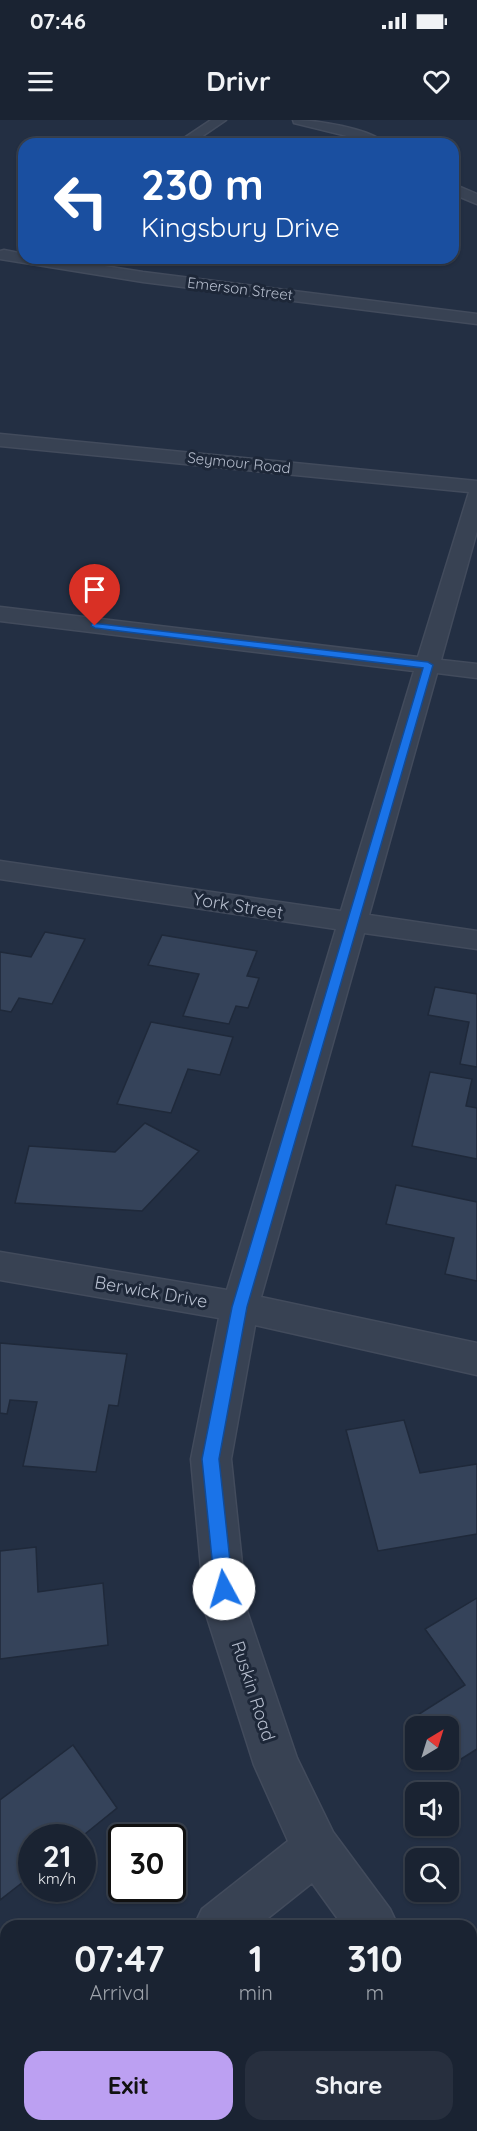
<!DOCTYPE html>
<html lang="en">
<head>
<meta charset="utf-8">
<style>
  body { margin:0; font-family:Quicksand,sans-serif; background:#272f3e; color:#f1f3f6; height:100vh; display:flex; flex-direction:column; font-size:22px; white-space:nowrap }
  * { box-sizing:border-box; margin:0 }
  p { font-size:20px; color:#9fa4ac }
  .icon { flex:none; width:33px; height:33px; fill:none; stroke:currentColor; stroke-width:2; stroke-linecap:round; stroke-linejoin:round }
  .map { position:relative; flex:1; overflow:hidden }
  .sheet { position:absolute; left:0px; top:1800px; width:477px; height:212px; display:flex; flex-direction:column; background:#1a2332; border-radius:18px 18px 0 0; box-shadow:0 2px 4px #0004,0 0 0 2px #38404d }
  .sheet>* { flex:none }
  .guide { position:absolute; left:18px; top:18px; width:441px; height:126px; border-radius:18px; box-shadow:0 2px 4px #0004,0 0 0 2px #38404d; background:#1a4fa0; color:#fff; overflow:hidden }
  .needle { width:39px; rotate:38deg }
  .buttons { position:absolute; left:405px; top:1596px; display:grid; gap:12px }
  .buttons a { display:grid; place-items:center; width:54px; height:54px; border-radius:12px; background:#1a2332; box-shadow:0 2px 4px #0004,0 0 0 2px #38404d; font-size:30px }
  .speed { position:absolute; left:18px; top:1704px; display:flex; gap:12px; font-size:30px; font-weight:700; text-align:center }
  .speed>* { display:grid; place-content:center; width:78px; height:78px; border-radius:50%; background:#1a2332; box-shadow:0 2px 4px #0004,0 0 0 2px #38404d; line-height:1 }
  .speed small { font-size:15px; font-weight:400 }
  .speed .limit { border:3px solid #111; border-radius:9px; background:#fff; color:#111 }
  .pin { position:absolute; display:grid; place-items:center; width:51px; height:51px; color:#fff; margin:-62px -26px; border-radius:50% 50% 50% 0; rotate:-45deg; box-shadow:0 0 6px #0007 }
  .pin .icon { rotate:45deg }
  .me { position:absolute; width:66px; margin:-33px; rotate:354deg; stroke-linejoin:round; filter:drop-shadow(0 0 4px #0008) }
  .turn { display:flex; align-items:center; gap:21px; height:126px; padding:0 24px; font-size:27px }
  .turn .icon { width:78px; height:78px; stroke-width:2.5 }
  .turn b { display:block; font-size:42px; line-height:51px }
  .eta { display:flex; justify-content:space-evenly; align-items:center; height:102px; text-align:center }
  .eta b { font-size:36px; font-weight:700; line-height:42px }
  .button { display:flex; gap:12px; margin-top:auto; padding:12px 24px }
  .button a { flex:1; height:69px; border-radius:18px; background:#bca0f2; color:#111; font-size:24px; font-weight:700; line-height:69px; text-align:center }
  .button a+a { background:#272f3e; color:#f1f3f6 }
  .status { display:flex; justify-content:space-between; align-items:center; height:42px; padding:0 30px; background:#1a2332; direction:ltr }
  .status svg { height:16px; fill:currentColor }
  header { display:flex; justify-content:space-between; align-items:center; height:78px; padding:0 24px; background:#1a2332; font-size:27px; font-weight:700 }
  .map>svg:first-child { display:block }
  .building { fill:#35435a; stroke:#1f293a; stroke-width:1.5 }
  .lines { fill:none; stroke-linecap:round; stroke-linejoin:round }
  .minor-casing { stroke:#424b5c; stroke-width:3 }
  .minor { fill:#384253; fill-rule:evenodd }
  .route { fill:#1a73e8; stroke:#114b97; stroke-width:1.5 }
  .labels { text-anchor:middle; stroke-width:6; stroke-linejoin:round; paint-order:stroke }
  .far-street-label { font-size:15px; fill:#b5bdcd; stroke:#1d2738 }
  .street-label { font-size:18px; fill:#b5bdcd; stroke:#1d2738 }
</style>
</head>
<body>
<div class="status"><b>07:46</b><svg viewBox="0 0 49 12"><path d="M0 12V9h3v3zM5 12V6h3v6zM10 12V3h3v9zM15 12V0h3v12zM26 1h20v11H26zM47 4h2v5h-2z"/></svg></div>
<header><svg class="icon" aria-label="menu" viewBox="0 0 24 24"><path d="M4 6h16M4 12h16M4 18h16"/></svg>Drivr<svg class="icon" aria-label="heart" viewBox="0 0 24 24"><path d="M12 20l-8-8c-3-5 5-10 8-4 3-6 11-1 8 4z"/></svg></header>
<div class="map">
<svg width="477" height="2011" viewBox="0 0 477 2011">
  <rect width="100%" height="100%" fill="#232f43"/>
  <!-- building -->
  <g class="building">
    <polygon points="45,812 85,819 52,884 19,878 11,892 0,890 0,832 31,837"/>
    <polygon points="162,815 257,831 247,856 259,858 248,888 236,886 229,904 183,896 199,854 148,845"/>
    <polygon points="435,867 477,874 477,947 460,944 469,902 428,895"/>
    <polygon points="151,902 233,917 220,955 188,949 171,993 117,984"/>
    <polygon points="430,952 472,959 466,986 477,988 477,1039 412,1026"/>
    <polygon points="145,1003 199,1031 142,1091 15,1083 29,1026 115,1032"/>
    <polygon points="396,1065 477,1082 477,1161 445,1154 454,1118 386,1104"/>
    <polygon points="0,1223 127,1234 118,1286 109,1285 96,1352 23,1346 37,1282 10,1280 7,1294 0,1293"/>
    <polygon points="404,1300 420,1353 477,1344 477,1414 378,1431 346,1310"/>
    <polygon points="36,1427 38,1472 103,1463 108,1525 0,1539 0,1431"/>
    <polygon points="477,1478 477,1629 450,1646 445,1640 448,1640 448,1606 423,1606 416,1596 465,1565 425,1509"/>
    <polygon points="73,1625 117,1688 80,1718 32,1718 32,1755 0,1780 0,1680"/>
    <polygon points="271,2006 370,2006 374,2011 265,2011"/>
  </g>
  <g class="lines">
    <defs>
      <g id="minor">
        <polygon points="211,0 226,0 191,24 175,24"/>
        <path d="M293 0C315 0 370 8 386 24H367L347 16 294 3Z"/>
        <polygon points="453,64 477,74 477,84 453,74"/>
        <polygon points="4,130 24,134 24,138 53,138 143,152 477,194 477,204 143,162 0,139 0,131"/>
        <polygon points="0,314 477,361 477,411 441,540 477,544 477,558 437,553 369,795 477,811 477,829 364,813 261,1177 477,1223 477,1255 255,1205 231,1339 247,1491 297,1638 333,1712 390,1789 398,1806 343,1806 312,1763 258,1806 194,1806 202,1789 288,1721 254,1645 205,1491 191,1339 219,1198 0,1160 0,1132 227,1170 336,809 0,759 0,741 341,791 414,551 0,501 0,487 418,537 469,372 0,326"/>
        <polygon points="471,1914 477,1917 477,1973 471,1971"/>
        <polygon points="6,1964 6,2006 26,2006 23,2011 0,2011 0,1966"/>
      </g>
    </defs>
    <!-- minor casing -->
    <use href="#minor" class="minor-casing"/>
    <!-- minor -->
    <use href="#minor" class="minor"/>
  </g>
  <!-- route -->
  <polygon class="route" points="92,503 428,542 433,545 247,1187 219,1339 233,1469 230,1475 224,1477 218,1475 215,1469 202,1339 232,1187 423,548 95,508 91,506"/>
  <g class="labels">
    <!-- far-street labels -->
    <g class="far-street-label">
      <text transform="translate(240 169) rotate(7)" y="5">Emerson Street</text>
      <text transform="translate(239 343) rotate(6)" y="5">Seymour Road</text>
    </g>
    <!-- street labels -->
    <g class="street-label">
      <text transform="translate(238 786) rotate(9)" y="6">York Street</text>
      <text transform="translate(151 1172) rotate(10)" y="6">Berwick Drive</text>
      <text transform="translate(253 1571) rotate(72)" y="6">Ruskin Road</text>
    </g>
  </g>
</svg>
<div class="buttons">
<a><svg class="needle" viewBox="-14 -14 28 28"><path d="M0-13l5 13h-10z" fill="#e53935"/><path d="M0 13l5-13h-10z" fill="#9fa4ac"/></svg></a>
<a><svg class="icon" aria-label="sound" viewBox="0 0 24 24"><path d="M4 9h4l5-4v14l-5-4H4zM17 9q2 3 0 6"/></svg></a>
<a><svg class="icon" aria-label="search" viewBox="0 0 24 24"><circle cx="10" cy="10" r="6"/><path d="M15 15l6 6"/></svg></a>
</div>
<div class="speed"><div>21<small>km/h</small></div><div class="limit">30</div></div>
<div class="pin" style="left:95px;top:506px;background:#d93025"><svg class="icon" aria-label="arrive" viewBox="0 0 24 24"><path d="M6 21V4h12l-3 4 3 4H6"/></svg></div>
<svg class="me" style="left:224px;top:1469px" viewBox="-20 -20 40 40"><circle r="19" fill="#fff"/><path d="M0-13L10 11 0 6-10 11z" fill="#1a73e8"/></svg>
<div class="guide">
<div class="turn"><svg class="icon" aria-label="left" viewBox="0 0 24 24"><path d="M17 20v-9H6M10 6l-5 5 5 5"/></svg><div><b>230 m</b>Kingsbury Drive</div></div>
</div>
<section class="sheet">
<div class="eta">
<div><b>07:47</b><p>Arrival</p></div>
<div><b>1</b><p>min</p></div>
<div><b>310</b><p>m</p></div>
</div>
<div class="button"><a>Exit</a><a>Share</a></div>
</section>
</div>
</body>
</html>
